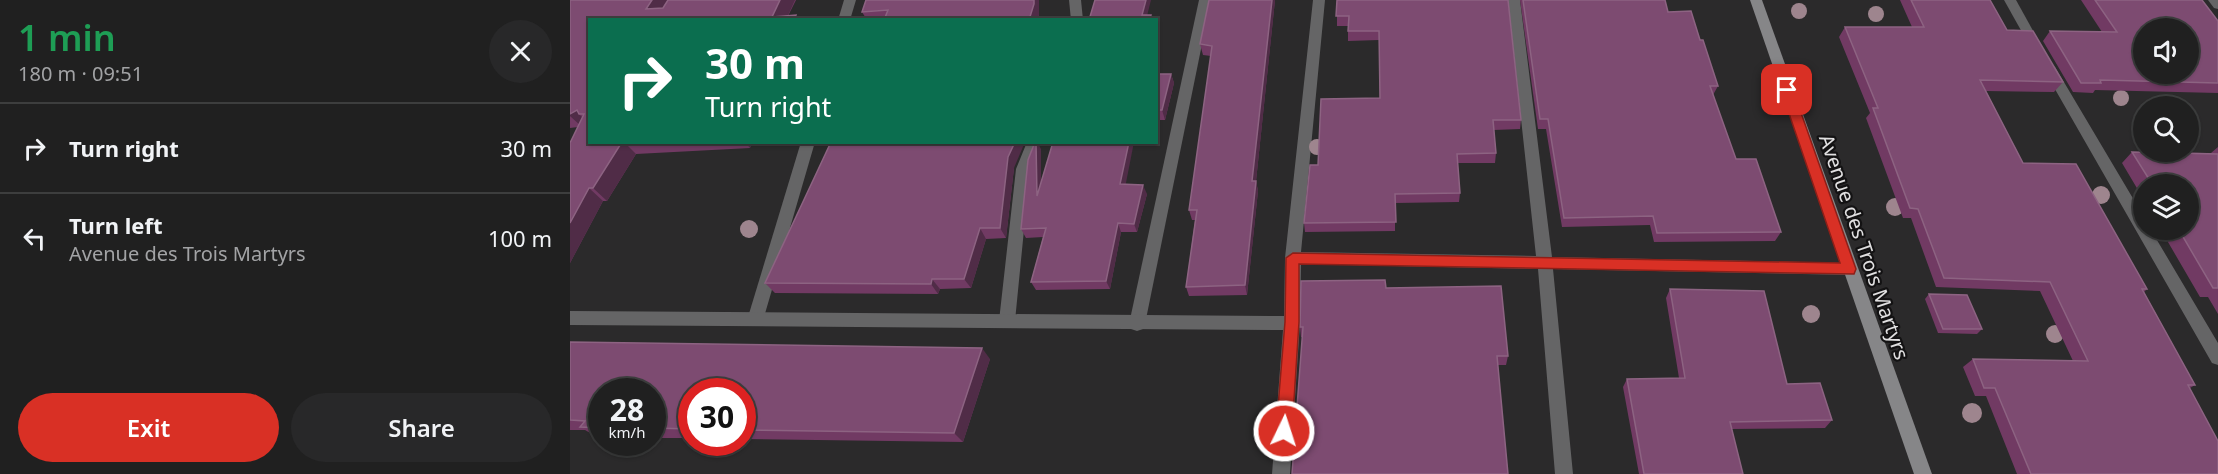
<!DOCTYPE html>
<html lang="en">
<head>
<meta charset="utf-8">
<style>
  body { margin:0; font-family:"Noto Sans",sans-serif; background:#282829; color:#f1f3f6; height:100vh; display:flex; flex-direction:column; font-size:22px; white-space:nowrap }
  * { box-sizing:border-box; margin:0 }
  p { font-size:20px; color:#a2a3a5 }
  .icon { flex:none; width:33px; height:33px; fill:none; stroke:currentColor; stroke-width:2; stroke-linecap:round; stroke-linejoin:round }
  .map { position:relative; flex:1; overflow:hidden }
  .side { display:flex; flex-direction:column; background:#202020; width:570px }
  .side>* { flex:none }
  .top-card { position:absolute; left:18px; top:18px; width:570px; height:126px; border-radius:0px; box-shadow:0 2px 4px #0004,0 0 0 2px #3d3e3e; background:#0b6e4f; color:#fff; overflow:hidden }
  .fabs { position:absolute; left:1563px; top:18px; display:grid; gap:12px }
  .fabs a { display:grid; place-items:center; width:66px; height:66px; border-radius:50%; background:#202020; box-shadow:0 2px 4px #0004,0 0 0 2px #3d3e3e; font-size:30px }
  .speed { position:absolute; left:18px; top:378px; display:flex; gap:12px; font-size:30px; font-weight:700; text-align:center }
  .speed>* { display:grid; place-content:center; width:78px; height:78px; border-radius:50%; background:#202020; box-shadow:0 2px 4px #0004,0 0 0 2px #3d3e3e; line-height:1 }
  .speed small { font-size:15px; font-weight:400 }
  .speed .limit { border:9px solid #d22; background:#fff; color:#111 }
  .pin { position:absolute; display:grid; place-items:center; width:51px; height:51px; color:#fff; margin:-26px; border-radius:12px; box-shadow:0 3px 9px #0006 }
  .me { position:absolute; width:66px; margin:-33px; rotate:4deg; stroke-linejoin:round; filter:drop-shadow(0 0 4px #0008) }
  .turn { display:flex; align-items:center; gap:21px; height:126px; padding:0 18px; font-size:27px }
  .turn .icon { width:78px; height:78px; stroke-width:2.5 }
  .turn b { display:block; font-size:42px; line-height:51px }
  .round { display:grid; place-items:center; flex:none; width:63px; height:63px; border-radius:32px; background:#282829 }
  .overview { display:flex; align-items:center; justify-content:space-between; height:102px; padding:0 18px }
  h1 { font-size:36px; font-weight:600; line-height:45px; color:#1e9e55 }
  .cta { display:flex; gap:12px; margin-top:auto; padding:12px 18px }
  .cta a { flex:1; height:69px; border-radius:36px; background:#d93025; color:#fff; font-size:24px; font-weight:600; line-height:69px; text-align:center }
  .cta a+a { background:#282829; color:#f1f3f6 }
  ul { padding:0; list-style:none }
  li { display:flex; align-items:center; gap:18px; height:90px; padding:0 18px; border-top:2px solid #3d3e3e }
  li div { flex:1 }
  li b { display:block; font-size:22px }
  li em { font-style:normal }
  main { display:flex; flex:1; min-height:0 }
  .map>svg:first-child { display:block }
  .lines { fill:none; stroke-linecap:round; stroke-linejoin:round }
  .lane { fill:#656566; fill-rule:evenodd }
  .street { fill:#656566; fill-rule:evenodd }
  .secondary { fill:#868688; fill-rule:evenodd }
  .tree { fill:#9e858e }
  .wall { fill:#713a63 }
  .shaded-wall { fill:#502c47 }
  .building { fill:#7d4b71; stroke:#8d6382; stroke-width:1.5; fill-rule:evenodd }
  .route { fill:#d93025; stroke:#8d1f18; stroke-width:1.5 }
  .labels { text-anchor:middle; stroke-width:4.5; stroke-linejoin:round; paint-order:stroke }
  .street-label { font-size:20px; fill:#e1e0e1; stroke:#131213 }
</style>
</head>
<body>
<main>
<section class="side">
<div class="overview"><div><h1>1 min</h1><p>180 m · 09:51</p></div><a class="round"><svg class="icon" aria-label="close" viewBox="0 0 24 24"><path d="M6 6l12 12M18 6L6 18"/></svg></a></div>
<ul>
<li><svg class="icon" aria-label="right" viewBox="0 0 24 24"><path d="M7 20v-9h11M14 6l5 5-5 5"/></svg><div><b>Turn right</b></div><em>30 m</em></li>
<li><svg class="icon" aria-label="left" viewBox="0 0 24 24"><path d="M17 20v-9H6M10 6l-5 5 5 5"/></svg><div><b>Turn left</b><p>Avenue des Trois Martyrs</p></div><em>100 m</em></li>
</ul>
<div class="cta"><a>Exit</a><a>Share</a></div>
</section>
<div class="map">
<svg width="1648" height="474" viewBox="0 0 1648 474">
  <rect width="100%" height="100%" fill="#2b2a2b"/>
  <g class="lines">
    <!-- lane -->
    <g class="lane">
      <polygon points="274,0 286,0 280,20 268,20"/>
      <polygon points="499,0 511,0 513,20 501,20"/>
      <polygon points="629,0 641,0 575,324 573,329 567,331 561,329 559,324"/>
      <polygon points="231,142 245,142 194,317 192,322 186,324 180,322 178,317"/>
      <polygon points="457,142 471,142 460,169 445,321 443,326 437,328 431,326 429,321 446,169"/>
    </g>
    <!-- street -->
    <g class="street">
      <polygon points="743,0 755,0 731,252 966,256 938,0 950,0 982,257 1279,263 1284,264 1287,269 1284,274 1279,275 983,269 1003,474 985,474 968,269 731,264 730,323 720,474 702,474 713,330 0,325 0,311 714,316 715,258"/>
      <polygon points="1434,0 1446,0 1472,47 1470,50 1462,50"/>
      <polygon points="1638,0 1648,0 1648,9 1644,8"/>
      <polygon points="1480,65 1485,67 1574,217 1574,230 1581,230 1648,343 1648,365 1642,363 1474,70"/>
    </g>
    <!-- secondary -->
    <polygon class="secondary" points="1180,0 1192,0 1362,474 1344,474"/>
  </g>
  <!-- trees -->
  <g class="tree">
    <circle cx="1229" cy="11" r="8"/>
    <circle cx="1306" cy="14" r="8"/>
    <circle cx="1551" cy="98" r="8"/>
    <circle cx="747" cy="147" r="8"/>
    <circle cx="1531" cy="195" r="9"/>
    <circle cx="1325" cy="207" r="9"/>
    <circle cx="179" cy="229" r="9"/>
    <circle cx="1241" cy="314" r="9"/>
    <circle cx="1485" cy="334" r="9"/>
    <circle cx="1402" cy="413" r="10"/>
  </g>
  <!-- wall -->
  <g class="wall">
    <polygon points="0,0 226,0 218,16 20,142 182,142 180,148 66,154 37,201 33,201 0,263 0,143 8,127 0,128"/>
    <polygon points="296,0 469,0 469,15 467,20 297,20 292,12"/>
    <polygon points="639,0 705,0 686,181 688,191 677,295 619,296 616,287 625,220 622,220 619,210 641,56 633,55 630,44"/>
    <polygon points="767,0 951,120 950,129 924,130 926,153 925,163 887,163 890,193 889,202 825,203 825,231 735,232 734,223 748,165 810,98 809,40 778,41 778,26 767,26"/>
    <polygon points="950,0 1095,0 1098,12 1130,40 1148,86 1143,95 1166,159 1211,232 1205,241 1084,242 1080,225 992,227 976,129 968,129"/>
    <polygon points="1330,0 1420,0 1437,30 1493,82 1484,92 1416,91 1453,163 1577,289 1574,292 1625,385 1620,388 1648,474 1447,474 1416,396 1405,396 1393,367 1403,359 1503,361 1470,291 1366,287 1341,218 1333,218 1296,118 1300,113 1269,37 1275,27 1342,27"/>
    <polygon points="1511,0 1632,0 1648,21 1648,93 1525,90 1523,93 1503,92 1473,41 1480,31 1532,32"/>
    <polygon points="586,74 601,74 604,83 595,120 586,120"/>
    <polygon points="1648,147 1648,314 1638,297 1630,297 1591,230 1618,230 1618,184 1574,184 1574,200 1552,163 1562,152 1641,153"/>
    <polygon points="471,149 471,182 556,184 577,194 567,232 551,232 540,289 466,290 461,282 473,237 456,238 451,229"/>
    <polygon points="444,168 436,238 416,239 401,288 370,289 368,294 205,293 195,283"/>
    <polygon points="816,288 938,356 936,365 928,365 731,337 730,327"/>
    <polygon points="1100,289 1217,384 1262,420 1255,428 1161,429 1173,474 1069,474 1053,387 1057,379 1109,378 1096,298"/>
    <polygon points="1359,294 1412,329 1407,334 1368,333 1355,299"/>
    <polygon points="0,342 420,359 393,442 172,439 172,392 122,392 122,438 82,438 82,392 32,392 32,437 27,437 15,430 0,430"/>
  </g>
  <!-- shaded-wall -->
  <g class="shaded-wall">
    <polygon points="82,0 102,0 89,20 76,9"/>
    <polygon points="210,0 225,0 216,20 202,17"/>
    <polygon points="464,0 469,0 469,15 467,20 459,20"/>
    <polygon points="576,0 581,0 576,20 572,15"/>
    <polygon points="702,0 705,0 685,191 682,181"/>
    <polygon points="601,74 604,83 595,120 592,110"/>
    <polygon points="7,110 9,114 19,124 12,127 0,116 0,114"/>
    <polygon points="52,142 54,142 66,154 37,201 23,188"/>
    <polygon points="175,142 182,142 180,148"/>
    <polygon points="445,142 455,142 444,168 436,238 430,228 438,157"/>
    <polygon points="466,142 467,142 471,149 471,205 467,196"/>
    <polygon points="559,142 564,142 554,193 550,184"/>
    <polygon points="686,181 688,191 677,295 675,285"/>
    <polygon points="573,185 577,194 567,232 564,224"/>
    <polygon points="19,188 33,201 0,263 0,223"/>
    <polygon points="548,223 551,232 540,289 536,281"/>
    <polygon points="410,228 416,239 401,288 394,279"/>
    <polygon points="362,279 370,289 368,294 361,284"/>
    <polygon points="412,348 420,359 393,442 384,433"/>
  </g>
  <!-- building -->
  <g class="building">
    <polygon points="0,0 82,0 76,9 93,8 98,0 210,0 202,17 226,15 224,20 20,20 20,142 52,142 23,188 19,188 0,223 0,143 14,114 9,114 7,110 0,114"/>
    <polygon points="296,0 464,0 464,4 459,20 314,20 318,10 292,12"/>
    <polygon points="525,0 576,0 572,15 581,15 580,20 519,20"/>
    <polygon points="639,0 702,0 682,181 686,181 675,285 616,287 627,210 619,210 642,46 630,44"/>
    <polygon points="767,0 938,0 951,120 923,120 926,153 887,154 890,193 825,194 826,222 734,223 740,165 748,165 751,99 810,98 809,31 778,31 779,16 766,16"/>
    <polygon points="953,0 1095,0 1098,12 1121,11 1130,40 1133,40 1148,86 1140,86 1166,159 1186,159 1211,232 1087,233 1083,216 994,218 978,119 970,119"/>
    <polygon points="1341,0 1420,0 1437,30 1463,31 1493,82 1410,80 1453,163 1506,164 1577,289 1572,289 1625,385 1618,385 1648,441 1648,474 1461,474 1425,388 1414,388 1403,359 1518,361 1480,282 1374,278 1348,209 1340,208 1303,108 1308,108 1275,27 1354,27"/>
    <path d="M1525 0H1632L1648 21V83L1530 80 1531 83H1511L1480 31 1547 32ZM1574 28H1618V74H1574Z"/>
    <polygon points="586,74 601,74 592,110 586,110"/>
    <polygon points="261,142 445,142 438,157 430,228 410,228 394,279 362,279 361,284 195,283"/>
    <polygon points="465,142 466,142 467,196 483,142 559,142 550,184 573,185 564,224 548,223 536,281 461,282 476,228 451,229 458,160"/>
    <polygon points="1562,152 1648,154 1648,288 1643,288 1609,230 1618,230 1618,184 1582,184"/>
    <polygon points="815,280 816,288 931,286 938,356 927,356 938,474 722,474 733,327 730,327 731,281"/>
    <polygon points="1100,289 1194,291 1217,384 1250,383 1262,420 1160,422 1173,474 1074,474 1057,379 1115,378"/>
    <polygon points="1359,294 1397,295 1412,329 1373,329"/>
    <polygon points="0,342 412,348 384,433 172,430 172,392 122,392 122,429 82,428 82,392 32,392 32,428 10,427 15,421 0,420"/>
  </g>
  <!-- route -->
  <polygon class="route" points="1217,86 1223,90 1286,269 1284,274 729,264 729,322 722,431 720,436 714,438 708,436 706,431 715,322 716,258 723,253 1270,263 1211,90"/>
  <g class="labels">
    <!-- street labels -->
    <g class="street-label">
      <text transform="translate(1294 247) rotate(71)" y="7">Avenue des Trois Martyrs</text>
    </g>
  </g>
</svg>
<div class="fabs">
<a><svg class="icon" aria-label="sound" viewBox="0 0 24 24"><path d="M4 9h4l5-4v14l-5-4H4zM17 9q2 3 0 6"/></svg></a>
<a><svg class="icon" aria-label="search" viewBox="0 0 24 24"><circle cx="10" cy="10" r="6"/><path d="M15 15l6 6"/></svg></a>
<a><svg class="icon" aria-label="layers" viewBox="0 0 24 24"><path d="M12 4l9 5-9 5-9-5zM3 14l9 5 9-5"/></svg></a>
</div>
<div class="speed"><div>28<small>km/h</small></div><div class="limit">30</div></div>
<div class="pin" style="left:1217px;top:90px;background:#d93025"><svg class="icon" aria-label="arrive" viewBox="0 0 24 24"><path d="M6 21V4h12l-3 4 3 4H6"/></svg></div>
<svg class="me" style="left:714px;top:431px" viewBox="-20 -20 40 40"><circle r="17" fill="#d93025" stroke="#fff" stroke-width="3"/><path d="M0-11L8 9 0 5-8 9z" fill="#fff"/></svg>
<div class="top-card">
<div class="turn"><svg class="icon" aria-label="right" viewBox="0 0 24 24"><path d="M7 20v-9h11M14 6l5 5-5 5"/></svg><div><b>30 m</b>Turn right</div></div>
</div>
</div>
</main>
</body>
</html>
